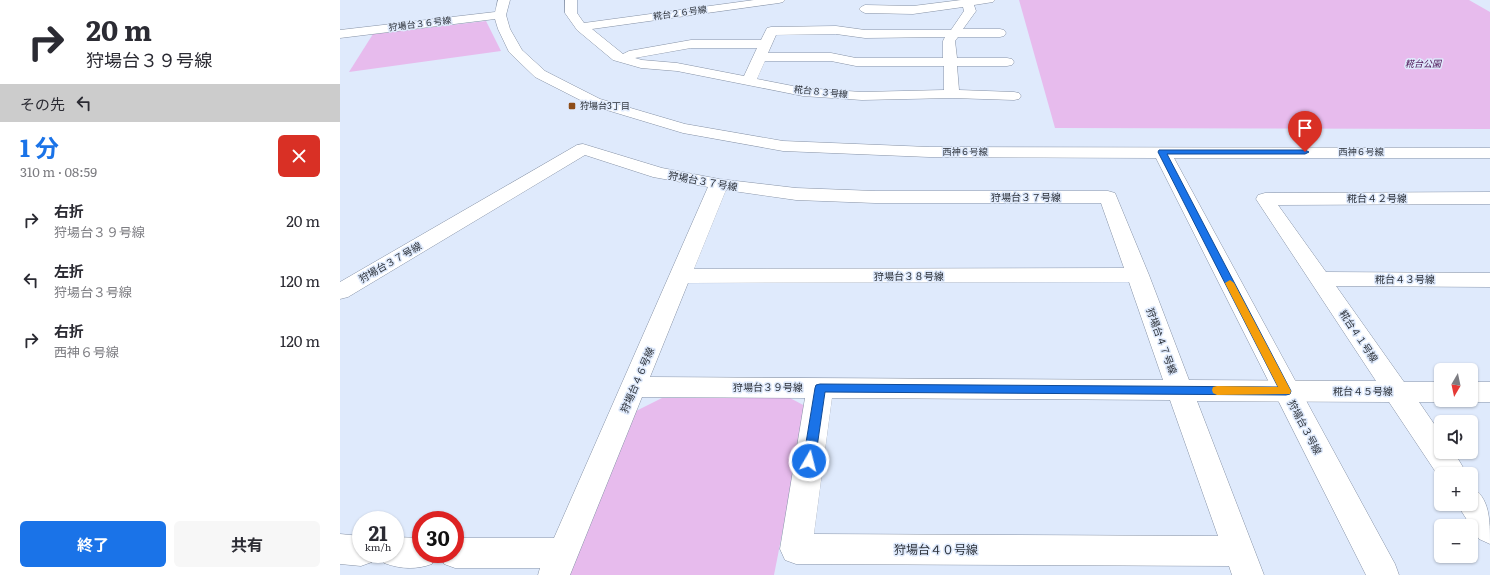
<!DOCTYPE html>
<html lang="ja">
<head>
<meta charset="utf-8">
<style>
  body { margin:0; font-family:Literata,"Noto Sans JP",serif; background:#f7f7f7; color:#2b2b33; height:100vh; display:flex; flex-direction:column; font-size:15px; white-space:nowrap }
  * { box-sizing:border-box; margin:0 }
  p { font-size:13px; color:#7c7c81 }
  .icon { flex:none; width:22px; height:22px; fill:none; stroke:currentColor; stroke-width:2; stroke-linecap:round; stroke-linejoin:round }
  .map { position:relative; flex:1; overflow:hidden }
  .panel { display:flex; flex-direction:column; background:#fff; width:340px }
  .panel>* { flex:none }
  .hud { background:#fff; color:#2b2b33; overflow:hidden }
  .needle { width:26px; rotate:189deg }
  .tools { position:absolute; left:1094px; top:363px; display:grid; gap:8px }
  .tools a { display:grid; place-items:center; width:44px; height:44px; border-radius:6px; background:#fff; box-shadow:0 1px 3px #0004; font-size:20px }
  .speed { position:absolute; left:12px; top:511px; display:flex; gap:8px; font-size:20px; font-weight:700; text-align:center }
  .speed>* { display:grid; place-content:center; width:52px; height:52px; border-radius:50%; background:#fff; box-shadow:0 1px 3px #0004; line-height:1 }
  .speed small { font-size:10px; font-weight:400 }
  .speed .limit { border:6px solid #d22; background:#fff; color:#111 }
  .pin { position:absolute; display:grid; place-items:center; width:34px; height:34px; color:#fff; margin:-41px -17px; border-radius:50% 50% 50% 0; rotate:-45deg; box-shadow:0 0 4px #0007 }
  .pin .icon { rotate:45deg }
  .me { position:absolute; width:44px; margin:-22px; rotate:8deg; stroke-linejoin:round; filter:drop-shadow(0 0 3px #0008) }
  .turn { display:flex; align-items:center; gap:14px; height:84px; padding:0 20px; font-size:18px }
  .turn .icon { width:52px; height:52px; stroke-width:2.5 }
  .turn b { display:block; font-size:28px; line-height:34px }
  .then { display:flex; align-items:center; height:38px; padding:0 20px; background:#0003; gap:8px; font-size:15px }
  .round { display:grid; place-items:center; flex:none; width:42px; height:42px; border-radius:6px; background:#f7f7f7 }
  .headline { display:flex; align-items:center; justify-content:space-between; height:68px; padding:0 20px }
  h1 { font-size:24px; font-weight:700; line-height:30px; color:#1a73e8 }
  .primary-button { display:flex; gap:8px; margin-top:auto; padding:8px 20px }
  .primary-button a { flex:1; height:46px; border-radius:6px; background:#1a73e8; color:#fff; font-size:16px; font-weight:700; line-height:46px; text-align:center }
  .primary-button a+a { background:#f7f7f7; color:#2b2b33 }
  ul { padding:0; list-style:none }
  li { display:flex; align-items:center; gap:12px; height:60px; padding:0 20px }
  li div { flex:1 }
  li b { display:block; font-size:15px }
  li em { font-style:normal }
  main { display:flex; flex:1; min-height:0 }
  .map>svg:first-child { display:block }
  .green { fill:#e7bbed }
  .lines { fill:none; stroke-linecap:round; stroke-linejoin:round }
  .minor-casing { stroke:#8692a6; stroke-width:1 }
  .tertiary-casing { stroke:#8692a6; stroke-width:1 }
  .minor { fill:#fff; fill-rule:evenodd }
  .tertiary { fill:#fff; fill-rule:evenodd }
  .route { fill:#1a73e8; stroke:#114b97 }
  .slow { fill:#f59e0b }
  .poi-dot { fill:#8e4d19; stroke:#dfeafc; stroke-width:1.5 }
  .labels { text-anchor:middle; stroke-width:3; stroke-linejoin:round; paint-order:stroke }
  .far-street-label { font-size:9px; fill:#2c3139; stroke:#dfeafc }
  .far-park-label { font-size:9px; font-style:italic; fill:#460a4e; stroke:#dfeafc }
  .far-poi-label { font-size:9px; fill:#2c3139; stroke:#dfeafc; text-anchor:start }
  .street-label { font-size:10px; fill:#2c3139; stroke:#dfeafc }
  .near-street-label { font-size:12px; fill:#2c3139; stroke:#dfeafc }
</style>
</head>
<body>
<main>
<section class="panel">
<div class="hud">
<div class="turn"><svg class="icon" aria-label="right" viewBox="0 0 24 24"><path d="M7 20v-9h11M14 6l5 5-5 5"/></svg><div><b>20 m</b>狩場台３９号線</div></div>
<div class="then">その先<svg class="icon" aria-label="left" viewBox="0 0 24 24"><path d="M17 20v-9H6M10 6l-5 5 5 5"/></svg></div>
</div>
<div class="headline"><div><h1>1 分</h1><p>310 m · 08:59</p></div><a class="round" style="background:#d93025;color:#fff"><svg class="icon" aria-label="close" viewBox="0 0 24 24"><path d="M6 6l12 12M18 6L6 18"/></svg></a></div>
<ul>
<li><svg class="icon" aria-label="right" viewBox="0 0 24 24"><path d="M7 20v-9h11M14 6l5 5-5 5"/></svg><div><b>右折</b><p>狩場台３９号線</p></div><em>20 m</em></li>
<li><svg class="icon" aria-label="left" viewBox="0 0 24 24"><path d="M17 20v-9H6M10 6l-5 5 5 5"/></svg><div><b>左折</b><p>狩場台３号線</p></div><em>120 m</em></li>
<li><svg class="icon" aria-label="right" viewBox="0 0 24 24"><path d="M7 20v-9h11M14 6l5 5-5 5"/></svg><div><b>右折</b><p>西神６号線</p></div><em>120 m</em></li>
</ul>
<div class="primary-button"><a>終了</a><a>共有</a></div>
</section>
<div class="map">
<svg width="1150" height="575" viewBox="0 0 1150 575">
  <rect width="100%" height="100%" fill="#dfeafc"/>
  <!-- green -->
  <g class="green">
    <polygon points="679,0 1129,0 1150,12 1150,129 715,128"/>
    <polygon points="146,21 161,51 9,72 33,34"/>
    <polygon points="322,398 450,398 467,407 434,575 227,575 292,413"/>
  </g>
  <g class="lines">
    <defs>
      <g id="minor">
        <path d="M225 0H237V13L244 23 414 0H445L443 2 439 3 252 29 283 54 289 51 351 40H421L427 28 431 27 496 26 525 30H611L624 11 623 7 573 14 525 13 521 11 519 9 521 7 525 5 573 6 621 0H655L653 2 634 5 636 11 623 29H660L664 30 666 33 664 36 660 37H618L615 41 617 58H667L672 59 674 62 672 65 667 66H617L619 90 674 92 679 93 681 96 679 99 674 100 612 98 522 100 463 96 337 71 301 68 273 60 237 30 225 13ZM496 34 525 38 605 37 603 41V58H516L491 53H428L436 35ZM351 48H417L404 76 337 63 302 60 295 58ZM425 61H491L516 66H604V90L522 92 463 88 417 79Z"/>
        <path d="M243 144 322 168 379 179 456 188 535 191H768L775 193 809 275 849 380 1036 381 916 199 918 195 925 193 1150 192V204L938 205 986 272 1150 273V287L996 286 1064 382H1101V400H1108L1101 402H1079L1101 434V452H1114L1127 474H1101V480L1049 402 857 401 924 575H892L889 566 456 564 445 560 440 549 465 398 302 397 230 575H198L200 568H115L104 564 100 554H115V538H214L368 187 313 177 245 155 8 297 0 299V282L237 145ZM386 190 456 200 535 203H761L784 268 354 269ZM789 282 823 380 310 377 348 283ZM492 398 830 400 878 536 474 534Z"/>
        <polygon points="1131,382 1150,382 1150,402 1131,402 1124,400 1131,400"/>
        <path d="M1131 487C1150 497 1150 520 1150 544L1139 539 1117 504H1131Z"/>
        <polygon points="0,534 21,536 21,554 36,554 32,562 21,566 0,564"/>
        <path d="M55 537 81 538V554H96L92 564C76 570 60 569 44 563L40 554H55Z"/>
      </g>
      <polygon id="tertiary" points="158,0 170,0 166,15 170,29 182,50 205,71 260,99 345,124 443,141 589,147 1150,148 1150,158 834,158 1055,564 1059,575 1026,575 816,158 589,157 443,151 343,133 250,105 195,77 169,52 158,29 155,19 0,38 0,30 155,12"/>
    </defs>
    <!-- minor casing -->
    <use href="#minor" class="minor-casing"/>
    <!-- tertiary casing -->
    <use href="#tertiary" class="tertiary-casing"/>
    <!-- minor -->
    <use href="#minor" class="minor"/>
    <!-- tertiary -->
    <use href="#tertiary" class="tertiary"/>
  </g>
  <!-- route -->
  <polygon class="route" points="819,150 965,150 969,152 965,154 827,154 951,391 950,394 946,395 485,392 475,461 473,465 469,466 465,465 463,461 475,388 476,385 480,384 938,387 818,152"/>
  <!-- slow -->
  <polygon class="slow" points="890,280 894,283 951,391 950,394 877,395 873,393 872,390 873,387 877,386 938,387 885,283"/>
  <!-- markers -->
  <rect class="poi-dot" x="228" y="102" width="8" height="8" rx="2"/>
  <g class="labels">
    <!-- far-street labels -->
    <g class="far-street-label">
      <text transform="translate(340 13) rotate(-8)" y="3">糀台２６号線</text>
      <text transform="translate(80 24) rotate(-7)" y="3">狩場台３６号線</text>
      <text transform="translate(481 92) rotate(6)" y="3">糀台８３号線</text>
      <text x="625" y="155">西神６号線</text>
      <text x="1021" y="155">西神６号線</text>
    </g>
    <!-- far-park labels -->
    <g class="far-park-label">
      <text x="1083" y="67">糀台公園</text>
    </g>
    <!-- far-poi labels -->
    <g class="far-poi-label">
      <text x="240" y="109">狩場台3丁目</text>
    </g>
    <!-- street labels -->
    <g class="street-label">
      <text transform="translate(363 181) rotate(10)" y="4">狩場台３７号線</text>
      <text x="686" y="201">狩場台３７号線</text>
      <text x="1037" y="202">糀台４２号線</text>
      <text transform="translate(50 262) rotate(-30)" y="4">狩場台３７号線</text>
      <text x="569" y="280">狩場台３８号線</text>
      <text x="1065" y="283">糀台４３号線</text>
      <text transform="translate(1019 336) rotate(56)" y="4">糀台４１号線</text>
      <text transform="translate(822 341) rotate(70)" y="4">狩場台４７号線</text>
      <text transform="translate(297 380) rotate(-67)" y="4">狩場台４６号線</text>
      <text x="428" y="391">狩場台３９号線</text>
      <text x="1023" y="395">糀台４５号線</text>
      <text transform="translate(965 427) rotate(62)" y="4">狩場台３号線</text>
    </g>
    <!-- near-street labels -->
    <g class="near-street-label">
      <text x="596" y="554">狩場台４０号線</text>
    </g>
  </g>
</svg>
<div class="tools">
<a><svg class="needle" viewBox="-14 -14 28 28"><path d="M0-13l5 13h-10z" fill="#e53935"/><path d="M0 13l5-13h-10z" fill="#7c7c81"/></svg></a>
<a><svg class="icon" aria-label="sound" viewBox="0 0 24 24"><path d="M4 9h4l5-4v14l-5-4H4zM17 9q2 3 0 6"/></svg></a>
<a>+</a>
<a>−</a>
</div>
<div class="speed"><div>21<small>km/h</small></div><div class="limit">30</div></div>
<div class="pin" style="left:965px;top:152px;background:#d93025"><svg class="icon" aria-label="arrive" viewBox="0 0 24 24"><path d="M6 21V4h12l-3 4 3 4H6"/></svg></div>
<svg class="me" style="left:469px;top:461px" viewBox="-20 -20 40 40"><circle r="17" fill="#1a73e8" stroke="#fff" stroke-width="3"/><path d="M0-11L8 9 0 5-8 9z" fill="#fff"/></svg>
</div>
</main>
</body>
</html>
